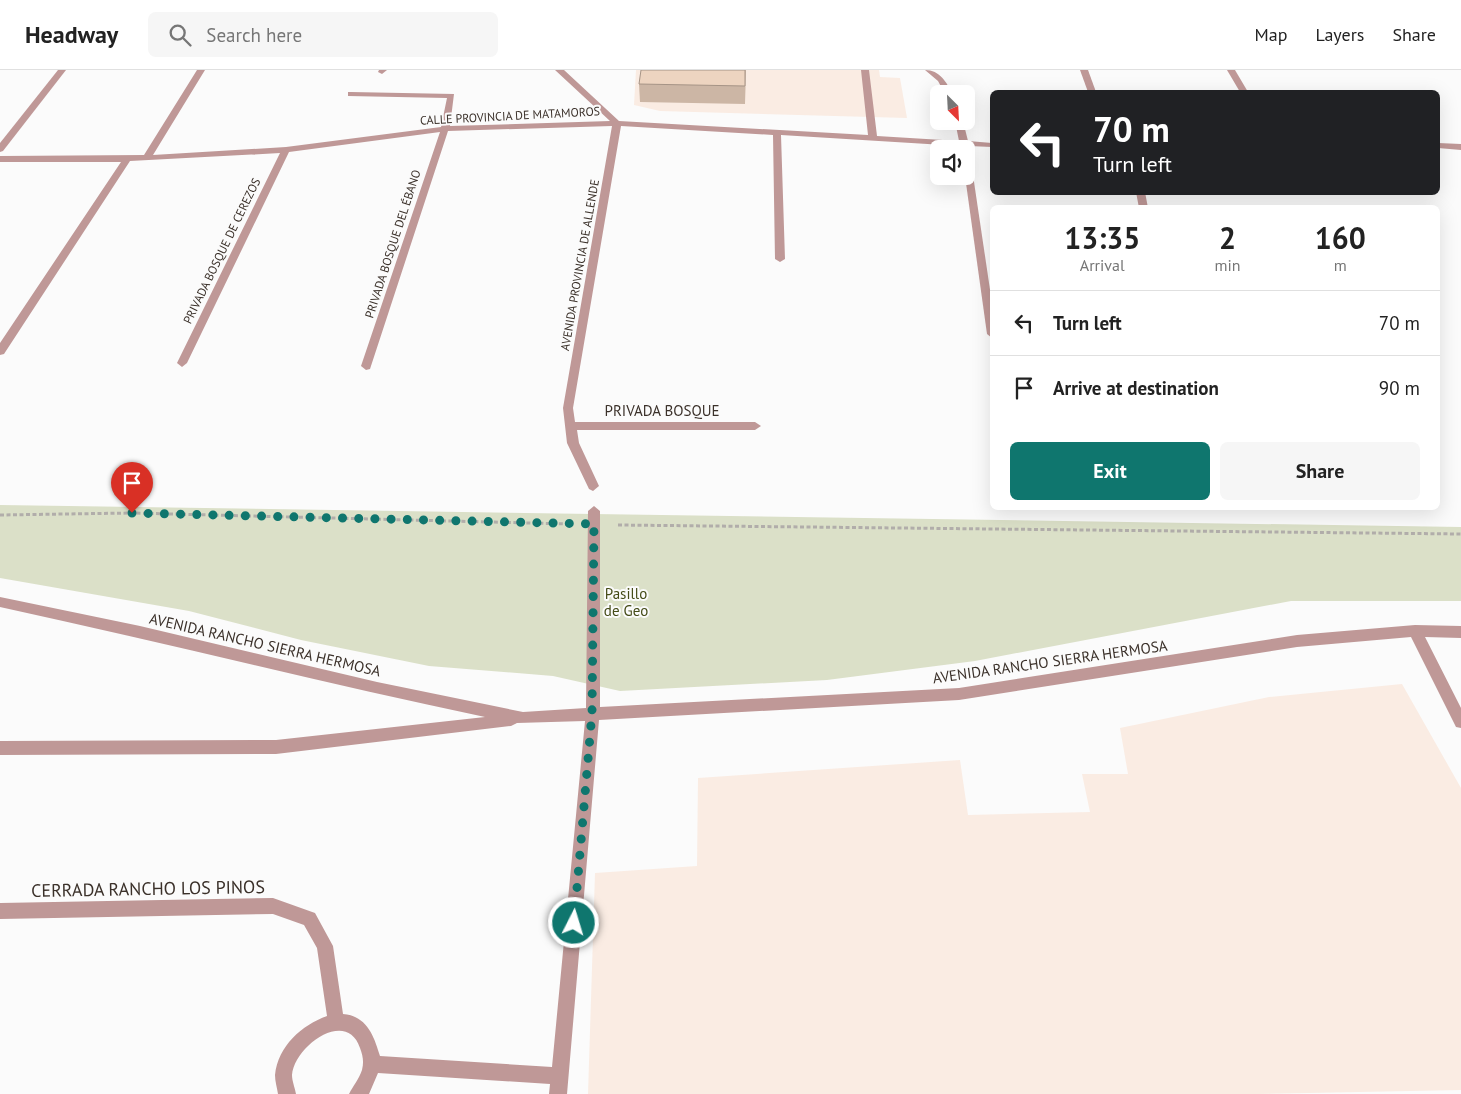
<!DOCTYPE html>
<html lang="en">
<head>
<meta charset="utf-8">
<style>
  body { margin:0; font-family:"PT Sans",sans-serif; background:#f6f6f6; color:#222; height:100vh; display:flex; flex-direction:column; font-size:19px; white-space:nowrap }
  * { box-sizing:border-box; margin:0 }
  p { font-size:16px; color:#767676 }
  .icon { flex:none; width:28px; height:28px; fill:none; stroke:currentColor; stroke-width:2; stroke-linecap:round; stroke-linejoin:round }
  .map { position:relative; flex:1; overflow:hidden }
  .details { position:absolute; left:990px; top:135px; width:450px; height:305px; display:flex; flex-direction:column; background:#fff; border-radius:8px; box-shadow:0 5px 20px #0002 }
  .details>* { flex:none }
  .top-card { position:absolute; left:990px; top:20px; width:450px; height:105px; border-radius:8px; box-shadow:0 5px 20px #0002; background:#202124; color:#fff; overflow:hidden }
  .needle { width:32px; rotate:156deg }
  .buttons { position:absolute; left:930px; top:15px; display:grid; gap:10px }
  .buttons a { display:grid; place-items:center; width:45px; height:45px; border-radius:8px; background:#fff; box-shadow:0 5px 20px #0002; font-size:25px }
  .pin { position:absolute; display:grid; place-items:center; width:42px; height:42px; color:#fff; margin:-51px -21px; border-radius:50% 50% 50% 0; rotate:-45deg; box-shadow:0 0 5px #0007 }
  .pin .icon { rotate:45deg }
  .me { position:absolute; width:55px; margin:-28px; rotate:5deg; stroke-linejoin:round; filter:drop-shadow(0 0 4px #0008) }
  .turn { display:flex; align-items:center; gap:18px; height:105px; padding:0 20px; font-size:22px }
  .turn .icon { width:65px; height:65px; stroke-width:2.5 }
  .turn b { display:block; font-size:35px; line-height:42px }
  .eta { display:flex; justify-content:space-evenly; align-items:center; height:85px; text-align:center }
  .eta b { font-size:30px; font-weight:700; line-height:35px }
  .cta { display:flex; gap:10px; margin-top:auto; padding:10px 20px }
  .cta a { flex:1; height:58px; border-radius:8px; background:#0f766e; color:#fff; font-size:20px; font-weight:700; line-height:58px; text-align:center }
  .cta a+a { background:#f6f6f6; color:#222 }
  ul { padding:0; list-style:none }
  li { display:flex; align-items:center; gap:15px; height:65px; padding:0 20px; border-top:1px solid #e0e0e0 }
  li div { flex:1 }
  li b { display:block; font-size:19px }
  li em { font-style:normal }
  header { display:flex; align-items:center; gap:30px; box-sizing:border-box; height:70px; padding:0 25px; background:#fff; border-bottom:1px solid #e0e0e0 }
  header strong { font-size:24px }
  nav { display:flex; gap:28px; margin-inline-start:auto; font-size:18px }
  .search { width:350px; height:45px; background:#f6f6f6; display:flex; align-items:center; gap:12px; box-sizing:border-box; padding:0 18px; border-radius:8px; color:#767676; font-size:19px }
  .map>svg:first-child { display:block }
  .built { fill:#faece3 }
  .green { fill:#dbe0c8 }
  .lines { fill:none; stroke-linecap:round; stroke-linejoin:round }
  .path { stroke:#b1adaa; stroke-width:3; stroke-dasharray:4 2.5; stroke-linecap:butt }
  .minor { fill:#bf9897; fill-rule:evenodd }
  .wall { fill:#ccb6a5 }
  .building { fill:#edd4c0; stroke:#a69486 }
  .route { stroke:#0f766e; stroke-width:9; stroke-dasharray:0 16.2 }
  .labels { text-anchor:middle; stroke-width:4; stroke-linejoin:round; paint-order:stroke }
  .far-street-label { font-size:12px; fill:#3b312a; stroke:#fbfbfb }
  .street-label { font-size:15px; fill:#3b312a; stroke:#fbfbfb }
  .park-label { font-size:15px; fill:#454c18; stroke:#fbfbfb }
  .near-street-label { font-size:18px; fill:#3b312a; stroke:#fbfbfb }
</style>
</head>
<body>
<header>
<strong>Headway</strong>
<div class="search"><svg class="icon" aria-label="search" viewBox="0 0 24 24"><circle cx="10" cy="10" r="6"/><path d="M15 15l6 6"/></svg>Search here</div>
<nav><a>Map</a><a>Layers</a><a>Share</a></nav>
</header>
<div class="map">
<svg width="1461" height="1024" viewBox="0 0 1461 1024">
  <rect width="100%" height="100%" fill="#fbfbfb"/>
  <!-- built -->
  <g class="built">
    <polygon points="636,0 879,0 880,7 900,8 907,48 660,41 634,35"/>
    <polygon points="1402,614 1461,718 1461,1020 1258,1024 588,1024 595,803 697,796 698,708 960,690 968,745 1090,742 1082,704 1128,704 1120,658 1269,627"/>
  </g>
  <!-- green -->
  <polygon class="green" points="0,435 1461,457 1461,531 1291,531 975,591 827,610 620,621 553,606 429,596 301,570 189,541 0,508"/>
  <g class="lines">
    <!-- path -->
    <g class="path">
      <polyline points="0,445 132,443 569,454"/>
      <polyline points="618,455 1461,464"/>
    </g>
    <!-- minor -->
    <g class="minor">
      <polygon points="58,0 66,0 3,81 0,82 0,73"/>
      <polygon points="197,0 205,0 153,85 286,77 441,57 447,28 348,26 348,22 351,22 454,24 450,56 610,51 555,0 564,0 619,51 868,65 861,0 869,0 877,66 959,71 955,51 963,51 968,71 992,73 992,77 969,76 969,79 966,81 966,79 961,79 960,76 781,65 785,189 780,192 775,189 773,65 621,56 573,338 575,352 755,352 761,356 755,360 577,360 579,373 599,416 593,421 589,419 567,373 563,338 612,56 448,61 370,299 366,300 361,296 440,62 289,82 187,293 182,297 177,293 280,83 130,91 4,284 0,285 0,273 121,92 0,92 0,86 144,85"/>
      <polygon points="379,0 387,0 382,4 378,2"/>
      <path d="M925 0C940 0 946 12 953 24H945L938 11Z"/>
      <polygon points="1080,0 1088,0 1096,22 1088,22"/>
      <polygon points="1227,0 1235,0 1248,22 1240,22"/>
      <polygon points="1438,73 1461,74 1461,80 1438,78"/>
      <polygon points="966,82 970,85 992,233 992,268 987,264 965,106"/>
      <polygon points="1136,122 1145,122 1148,138 1139,138"/>
      <path d="M594 436 600 441V637L959 618 1297 565 1415 555 1461 556V568L1425 567 1461 638V658L1456 657 1411 567 1297 577 959 630 599 650 567 1024H549L550 1014 378 1003 369 1024H349C353 1016 359 1009 362 1000 364 992 363 986 360 978 347 938 294 976 292 1005 292 1011 295 1018 296 1024H278C277 1018 275 1011 275 1005 278 976 302 955 327 946L317 878 304 855 273 844 0 849V833L273 828 315 843 333 876 343 944C367 946 374 966 380 986L552 997 585 651 517 653 511 656 276 684 0 685V671L276 670 485 647C323 613 162 572 0 537V527L140 556 377 612 523 642 586 638 588 441Z"/>
    </g>
  </g>
  <!-- wall -->
  <polygon class="wall" points="746,0 745,34 640,32 639,14"/>
  <!-- building -->
  <polygon class="building" points="641,0 745,0 745,16 639,14"/>
  <g class="lines">
    <!-- route -->
    <polyline class="route" points="132,443 594,454 592,643 574,853"/>
  </g>
  <g class="labels">
    <!-- far-street labels -->
    <g class="far-street-label">
      <text transform="translate(510 46) rotate(-3)" y="4">CALLE PROVINCIA DE MATAMOROS</text>
      <text transform="translate(393 174) rotate(-72)" y="4">PRIVADA BOSQUE DEL ÉBANO</text>
      <text transform="translate(222 181) rotate(-64)" y="4">PRIVADA BOSQUE DE CEREZOS</text>
      <text transform="translate(580 195) rotate(-80)" y="4">AVENIDA PROVINCIA DE ALLENDE</text>
    </g>
    <!-- street labels -->
    <g class="street-label">
      <text x="662" y="346">PRIVADA BOSQUE</text>
      <text transform="translate(265 575) rotate(13)" y="5">AVENIDA RANCHO SIERRA HERMOSA</text>
      <text transform="translate(1050 592) rotate(-8)" y="5">AVENIDA RANCHO SIERRA HERMOSA</text>
    </g>
    <!-- park labels -->
    <g class="park-label">
      <text x="626" y="529">Pasillo<tspan x="626" dy="17">de Geo</tspan></text>
    </g>
    <!-- near-street labels -->
    <g class="near-street-label">
      <text transform="translate(148 819) rotate(-1)" y="6">CERRADA RANCHO LOS PINOS</text>
    </g>
  </g>
</svg>
<div class="buttons">
<a><svg class="needle" viewBox="-14 -14 28 28"><path d="M0-13l5 13h-10z" fill="#e53935"/><path d="M0 13l5-13h-10z" fill="#767676"/></svg></a>
<a><svg class="icon" aria-label="sound" viewBox="0 0 24 24"><path d="M4 9h4l5-4v14l-5-4H4zM17 9q2 3 0 6"/></svg></a>
</div>
<div class="pin" style="left:132px;top:443px;background:#d93025"><svg class="icon" aria-label="arrive" viewBox="0 0 24 24"><path d="M6 21V4h12l-3 4 3 4H6"/></svg></div>
<svg class="me" style="left:574px;top:853px" viewBox="-20 -20 40 40"><circle r="17" fill="#0f766e" stroke="#fff" stroke-width="3"/><path d="M0-11L8 9 0 5-8 9z" fill="#fff"/></svg>
<div class="top-card">
<div class="turn"><svg class="icon" aria-label="left" viewBox="0 0 24 24"><path d="M17 20v-9H6M10 6l-5 5 5 5"/></svg><div><b>70 m</b>Turn left</div></div>
</div>
<section class="details">
<div class="eta">
<div><b>13:35</b><p>Arrival</p></div>
<div><b>2</b><p>min</p></div>
<div><b>160</b><p>m</p></div>
</div>
<ul>
<li><svg class="icon" aria-label="left" viewBox="0 0 24 24"><path d="M17 20v-9H6M10 6l-5 5 5 5"/></svg><div><b>Turn left</b></div><em>70 m</em></li>
<li><svg class="icon" aria-label="arrive" viewBox="0 0 24 24"><path d="M6 21V4h12l-3 4 3 4H6"/></svg><div><b>Arrive at destination</b></div><em>90 m</em></li>
</ul>
<div class="cta"><a>Exit</a><a>Share</a></div>
</section>
</div>
</body>
</html>
